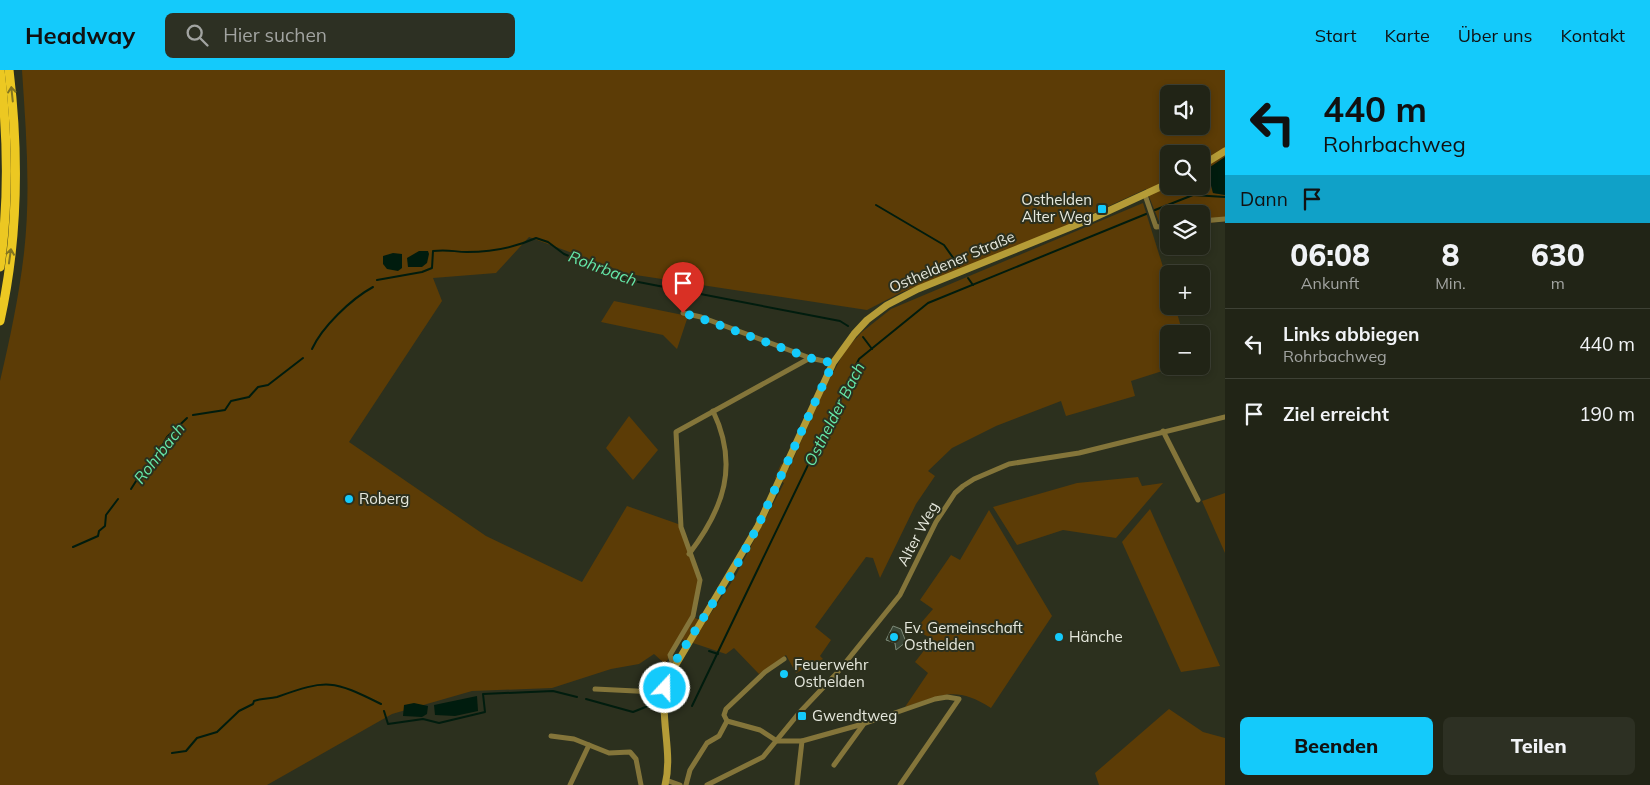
<!DOCTYPE html>
<html lang="de">
<head>
<meta charset="utf-8">
<style>
  body { margin:0; font-family:Mulish,sans-serif; background:#2d3023; color:#f1f3f6; height:100vh; display:flex; flex-direction:column; font-size:19px; white-space:nowrap }
  * { box-sizing:border-box; margin:0 }
  p { font-size:16px; color:#a2a4a1 }
  .icon { flex:none; width:28px; height:28px; fill:none; stroke:currentColor; stroke-width:2; stroke-linecap:round; stroke-linejoin:round }
  .map { position:relative; flex:1; overflow:hidden }
  .details { display:flex; flex-direction:column; background:#212416; width:425px }
  .details>* { flex:none }
  .hud { background:#14cafb; color:#111; overflow:hidden }
  .buttons { position:absolute; left:1160px; top:15px; display:grid; gap:10px }
  .buttons a { display:grid; place-items:center; width:50px; height:50px; border-radius:8px; background:#212416; box-shadow:0 2px 8px #0003,0 0 0 1px #3e4135; font-size:25px }
  .pin { position:absolute; display:grid; place-items:center; width:42px; height:42px; color:#fff; margin:-51px -21px; border-radius:50% 50% 50% 0; rotate:-45deg; box-shadow:0 0 5px #0007 }
  .pin .icon { rotate:45deg }
  .me { position:absolute; width:55px; margin:-28px; rotate:21deg; stroke-linejoin:round; filter:drop-shadow(0 0 4px #0008) }
  .turn { display:flex; align-items:center; gap:18px; height:105px; padding:0 15px; font-size:22px }
  .turn .icon { width:65px; height:65px; stroke-width:2.5 }
  .turn b { display:block; font-size:35px; line-height:42px }
  .then { display:flex; align-items:center; height:48px; padding:0 15px; background:#0003; gap:10px; font-size:19px }
  .eta { display:flex; justify-content:space-evenly; align-items:center; height:85px; text-align:center }
  .eta b { font-size:30px; font-weight:800; line-height:35px }
  .cta { display:flex; gap:10px; margin-top:auto; padding:10px 15px }
  .cta a { flex:1; height:58px; border-radius:8px; background:#14cafb; color:#111; font-size:20px; font-weight:800; line-height:58px; text-align:center }
  .cta a+a { background:#2d3023; color:#f1f3f6 }
  ul { padding:0; list-style:none }
  li { display:flex; align-items:center; gap:15px; height:70px; padding:0 15px; border-top:1px solid #3e4135 }
  li div { flex:1 }
  li b { display:block; font-size:19px }
  li em { font-style:normal }
  header { display:flex; align-items:center; gap:30px; box-sizing:border-box; height:70px; padding:0 25px; background:#14cafb; color:#111 }
  header strong { font-size:24px }
  nav { display:flex; gap:28px; margin-inline-start:auto; font-size:18px }
  .search { width:350px; height:45px; background:#2d3023; display:flex; align-items:center; gap:12px; box-sizing:border-box; padding:0 18px; border-radius:8px; color:#a2a4a1; font-size:19px }
  main { display:flex; flex:1; min-height:0 }
  .map>svg:first-child { display:block }
  .green { fill:#5c3c06; fill-rule:evenodd }
  .water { fill:#001c0e }
  .lines { fill:none; stroke-linecap:round; stroke-linejoin:round }
  .stream { stroke:#001c0e; stroke-width:2 }
  .building { fill:#3a4636; stroke:#7d8a78 }
  .minor { stroke:#84753a; stroke-width:5 }
  .secondary { stroke:#b59c37; stroke-width:7 }
  .trunk { stroke:#ecc822; stroke-width:9 }
  .oneway { stroke:#827420 }
  .route { stroke:#14cafb; stroke-width:9; stroke-dasharray:0 16.2 }
  .poi-dot { fill:#14cafb; stroke:#2c301e; stroke-width:2 }
  .labels { text-anchor:middle; stroke-width:4; stroke-linejoin:round; paint-order:stroke }
  .poi-label { font-size:15px; fill:#e6e8dd; stroke:#2c301e; text-anchor:start }
  .street-label { font-size:15px; fill:#e6e8dd; stroke:#2c301e }
  .water-label { font-size:16px; font-style:italic; fill:#65e8a9; stroke:#2c301e }
</style>
</head>
<body>
<header>
<strong>Headway</strong>
<div class="search"><svg class="icon" aria-label="search" viewBox="0 0 24 24"><circle cx="10" cy="10" r="6"/><path d="M15 15l6 6"/></svg>Hier suchen</div>
<nav><a>Start</a><a>Karte</a><a>Über uns</a><a>Kontakt</a></nav>
</header>
<main>
<div class="map">
<svg width="1225" height="715" viewBox="0 0 1225 715">
  <rect width="100%" height="100%" fill="#2c301e"/>
  <!-- green -->
  <g class="green">
    <path d="M22 0H1225V87L1207 100 1213 123 1225 125V151L1201 154V144H1169V158L1162 159 1146 119 1057 160 900 223 867 240 629 204 529 167 496 203 433 208 442 231 349 372 486 466 582 512 627 436 681 455 701 510 695 548 705 552 735 507 784 413 775 408 781 394 789 399 823 321 846 279 862 262 891 239 1143 133 1169 216V236H1175L1183 264H1169V296H1178L1131 311 1135 326 1066 346 1061 331 996 356 952 378 928 401 935 406 916 434 880 508 873 488 866 487 815 557 831 570 820 586 823 589 796 603 786 585 759 604 734 578 726 584 681 569 665 594 654 584 639 594 611 599 552 618 472 621 392 644 267 715H0V311C10 269 19 226 24 183 31 122 26 61 22 0ZM1169 24H1201V56H1169ZM1169 84H1201V116H1169Z"/>
    <polygon points="614,231 688,246 677,279 663,265 601,252"/>
    <polygon points="629,346 658,380 633,410 606,378"/>
    <polygon points="1138,407 1142,416 1163,413 1116,468 1063,460 1017,475 993,437 1077,413"/>
    <polygon points="1225,423 1225,483 1202,431"/>
    <polygon points="1150,439 1220,596 1181,602 1122,472"/>
    <path d="M989 440 1052 546 991 638C956 615 942 625 905 637L928 603 915 592 933 569 915 560 933 539 920 530 951 485 960 490Z"/>
    <polygon points="1169,639 1203,662 1225,668 1225,715 1099,715 1095,703"/>
  </g>
  <!-- water -->
  <g class="water">
    <polygon points="1225,87 1225,125 1213,123 1207,99"/>
    <polygon points="419,181 428,181 429,184 427,193 422,197 408,197 407,188"/>
    <polygon points="393,183 402,184 402,198 398,201 387,199 383,194 383,186"/>
    <polygon points="477,626 478,641 455,646 435,645 434,635"/>
    <polygon points="414,633 428,636 427,644 422,647 403,646 404,635"/>
  </g>
  <g class="lines">
    <!-- stream -->
    <g class="stream">
      <polyline points="1201,105 1208,102"/>
      <polyline points="1193,125 1225,127"/>
      <polyline points="876,135 944,175 959,196"/>
      <polyline points="1155,140 1193,125 1196,122 1193,116"/>
      <polyline points="968,208 973,215"/>
      <path d="M377 210 422 202 432 198 433 181C449 179 454 182 467 182 490 182 516 177 536 168L548 172 564 184 628 210 840 251 848 256"/>
      <polyline points="863,267 872,279"/>
      <path d="M312 279C322 257 351 229 373 217"/>
      <polyline points="193,345 225,340 231,331 249,327 258,317 268,315 303,288"/>
      <polyline points="131,419 138,408 156,388 167,367 187,348"/>
      <polyline points="73,477 98,466 99,461 105,456 106,445 118,429"/>
      <polyline points="709,581 718,584"/>
      <polyline points="586,629 633,642 653,634"/>
      <polyline points="692,636 859,289 928,233 1146,144"/>
      <polyline points="384,641 388,654 423,649 439,653 485,642 483,624 553,621 577,627"/>
      <path d="M172 683 186 681 197 668 217 662 239 641 253 634 254 631C261 628 269 629 277 627 327 609 333 610 381 634"/>
    </g>
  </g>
  <!-- building -->
  <polygon class="building" points="893,556 901,559 906,572 896,580 895,573 886,570"/>
  <g class="lines">
    <!-- minor -->
    <g class="minor">
      <polyline points="1145,125 1156,157 1169,156"/>
      <polyline points="1201,151 1225,149"/>
      <polyline points="683,243 701,247 810,288 833,293"/>
      <polyline points="1163,361 1198,430"/>
      <path d="M689 484C724 438 739 395 713 341"/>
      <polyline points="673,595 670,585 693,546 700,510 681,457 676,362 810,288"/>
      <polyline points="595,619 656,622 664,625"/>
      <polyline points="727,651 760,660 777,671 802,671 863,654 935,629 947,627 959,629 900,715"/>
      <polyline points="551,666 574,669 609,683 630,682 636,689 641,715"/>
      <polyline points="834,695 863,655"/>
      <polyline points="666,710 680,715"/>
      <polyline points="570,715 589,675"/>
      <polyline points="686,715 690,700 707,673 719,666 727,651 724,645 726,639 765,602 784,589"/>
      <polyline points="707,715 763,687 799,643 837,603 900,525 936,452 955,423 963,416 974,409 1009,394 1079,383 1225,347"/>
      <polyline points="797,715 802,671"/>
    </g>
    <!-- secondary -->
    <g class="secondary">
      <polyline points="1201,96 1225,81"/>
      <path d="M665 715C674 680 657 645 668 608L758 456 833 293 854 264 867 250 887 235 918 219 1093 148 1169 113"/>
    </g>
    <!-- trunk -->
    <g class="trunk">
      <path d="M0 197C9 131 8 65 0 0"/>
      <path d="M0 251C18 170 19 83 9 0"/>
    </g>
  </g>
  <!-- one-way arrows -->
  <defs><path id="oneway-shaft" d="M-6 0H5M1.5-3L5.5 0L1.5 3" fill="none" stroke-width="1.6" stroke-linecap="round" stroke-linejoin="round" transform="scale(1.25)"/></defs>
  <g class="oneway">
    <use href="#oneway-shaft" transform="translate(12 24) rotate(-96)"/>
    <use href="#oneway-shaft" transform="translate(10 186) rotate(-82)"/>
  </g>
  <g class="lines">
    <!-- route -->
    <polyline class="route" points="665,618 673,595 733,502 758,456 833,293 810,288 700,248 683,243"/>
  </g>
  <!-- markers -->
  <g class="poi-dot">
    <rect x="1097" y="134" width="10" height="10" rx="2.5"/>
    <circle cx="349" cy="429" r="5"/>
    <circle cx="894" cy="567" r="5"/>
    <circle cx="1059" cy="567" r="5"/>
    <circle cx="784" cy="604" r="5"/>
    <rect x="797" y="641" width="10" height="10" rx="2.5"/>
  </g>
  <g class="labels">
    <!-- poi labels -->
    <g class="poi-label">
      <text x="1092" y="135" text-anchor="end">Osthelden<tspan x="1092" dy="17">Alter Weg</tspan></text>
      <text x="359" y="434">Roberg</text>
      <text x="904" y="563">Ev. Gemeinschaft<tspan x="904" dy="17">Osthelden</tspan></text>
      <text x="1069" y="572">Hänche</text>
      <text x="794" y="600">Feuerwehr<tspan x="794" dy="17">Osthelden</tspan></text>
      <text x="812" y="651">Gwendtweg</text>
    </g>
    <!-- street labels -->
    <g class="street-label">
      <text transform="translate(952 192) rotate(-23)" y="5">Ostheldener Straße</text>
      <text transform="translate(918 464) rotate(-62)" y="5">Alter Weg</text>
    </g>
    <!-- water labels -->
    <g class="water-label">
      <text transform="translate(603 198) rotate(21)" y="6">Rohrbach</text>
      <text transform="translate(834 344) rotate(-63)" y="6">Osthelder Bach</text>
      <text transform="translate(159 383) rotate(-52)" y="6">Rohrbach</text>
    </g>
  </g>
</svg>
<div class="buttons">
<a><svg class="icon" aria-label="sound" viewBox="0 0 24 24"><path d="M4 9h4l5-4v14l-5-4H4zM17 9q2 3 0 6"/></svg></a>
<a><svg class="icon" aria-label="search" viewBox="0 0 24 24"><circle cx="10" cy="10" r="6"/><path d="M15 15l6 6"/></svg></a>
<a><svg class="icon" aria-label="layers" viewBox="0 0 24 24"><path d="M12 4l9 5-9 5-9-5zM3 14l9 5 9-5"/></svg></a>
<a>+</a>
<a>−</a>
</div>
<div class="pin" style="left:683px;top:243px;background:#d93025"><svg class="icon" aria-label="arrive" viewBox="0 0 24 24"><path d="M6 21V4h12l-3 4 3 4H6"/></svg></div>
<svg class="me" style="left:665px;top:618px" viewBox="-20 -20 40 40"><circle r="17" fill="#14cafb" stroke="#fff" stroke-width="3"/><path d="M0-11L8 9 0 5-8 9z" fill="#fff"/></svg>
</div>
<section class="details">
<div class="hud">
<div class="turn"><svg class="icon" aria-label="left" viewBox="0 0 24 24"><path d="M17 20v-9H6M10 6l-5 5 5 5"/></svg><div><b>440 m</b>Rohrbachweg</div></div>
<div class="then">Dann<svg class="icon" aria-label="arrive" viewBox="0 0 24 24"><path d="M6 21V4h12l-3 4 3 4H6"/></svg></div>
</div>
<div class="eta">
<div><b>06:08</b><p>Ankunft</p></div>
<div><b>8</b><p>Min.</p></div>
<div><b>630</b><p>m</p></div>
</div>
<ul>
<li><svg class="icon" aria-label="left" viewBox="0 0 24 24"><path d="M17 20v-9H6M10 6l-5 5 5 5"/></svg><div><b>Links abbiegen</b><p>Rohrbachweg</p></div><em>440 m</em></li>
<li><svg class="icon" aria-label="arrive" viewBox="0 0 24 24"><path d="M6 21V4h12l-3 4 3 4H6"/></svg><div><b>Ziel erreicht</b></div><em>190 m</em></li>
</ul>
<div class="cta"><a>Beenden</a><a>Teilen</a></div>
</section>
</main>
</body>
</html>
